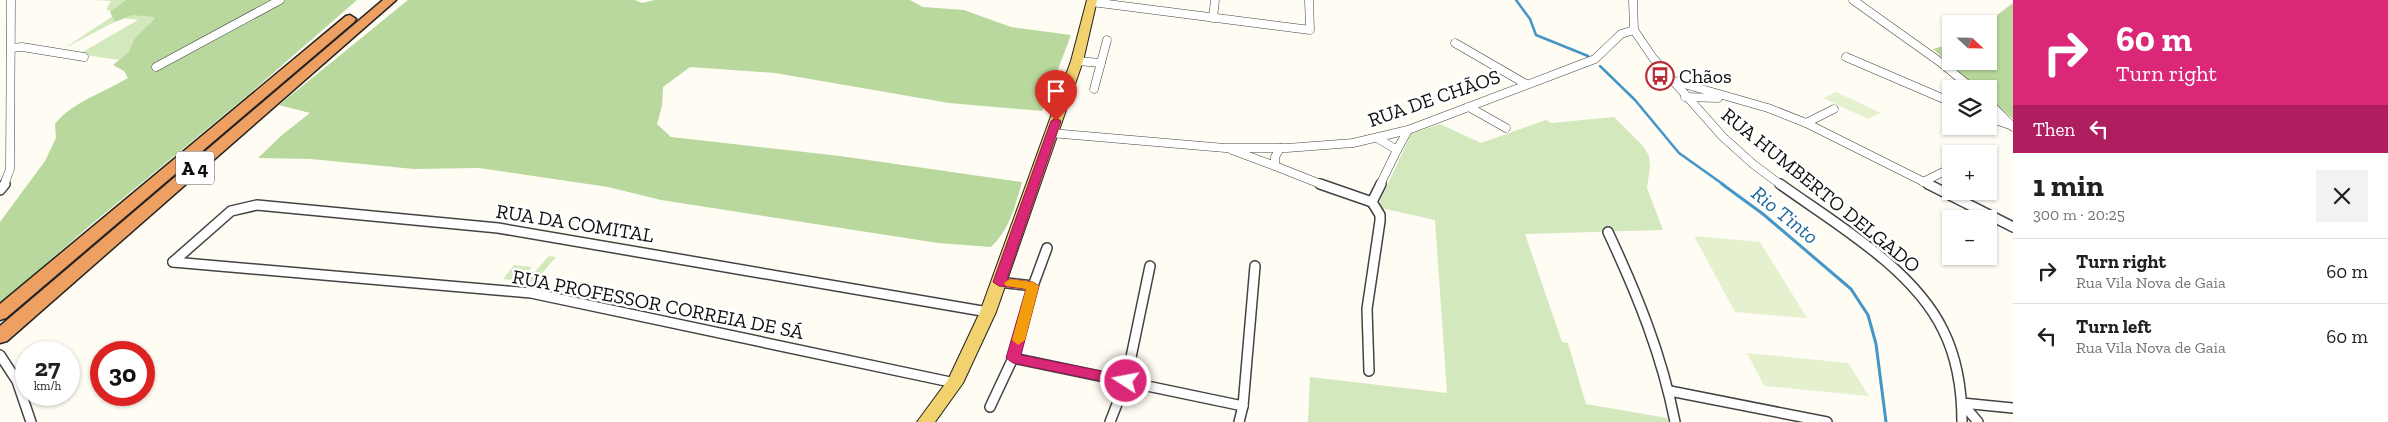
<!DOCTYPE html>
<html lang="en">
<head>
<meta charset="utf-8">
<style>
  body { margin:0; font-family:"Zilla Slab",serif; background:#f2f2f2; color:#202124; height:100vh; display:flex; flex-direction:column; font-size:19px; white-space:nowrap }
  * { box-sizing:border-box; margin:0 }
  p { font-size:16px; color:#757577 }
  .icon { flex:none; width:28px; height:28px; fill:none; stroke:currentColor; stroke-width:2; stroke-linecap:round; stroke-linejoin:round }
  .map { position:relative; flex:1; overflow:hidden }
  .drawer { display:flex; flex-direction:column; background:#fff; width:375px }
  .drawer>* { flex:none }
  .hud { background:#db2777; color:#fff; overflow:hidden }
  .needle { width:32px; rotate:112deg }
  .buttons { position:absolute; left:1942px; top:15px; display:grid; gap:10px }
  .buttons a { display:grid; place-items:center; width:55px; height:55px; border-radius:0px; background:#fff; box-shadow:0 1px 4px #0004; font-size:25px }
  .speed { position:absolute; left:15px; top:341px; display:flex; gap:10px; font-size:25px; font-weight:700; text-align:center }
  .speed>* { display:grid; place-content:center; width:65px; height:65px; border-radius:50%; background:#fff; box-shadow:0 1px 4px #0004; line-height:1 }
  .speed small { font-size:12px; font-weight:400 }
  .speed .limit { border:8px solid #d22; background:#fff; color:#111 }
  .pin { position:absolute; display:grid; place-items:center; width:42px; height:42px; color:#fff; margin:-51px -21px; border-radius:50% 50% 50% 0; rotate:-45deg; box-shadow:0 0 5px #0007 }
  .pin .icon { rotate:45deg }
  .me { position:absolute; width:55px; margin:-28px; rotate:281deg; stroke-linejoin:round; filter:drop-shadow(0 0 4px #0008) }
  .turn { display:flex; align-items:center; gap:18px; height:105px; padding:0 20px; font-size:22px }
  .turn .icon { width:65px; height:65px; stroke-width:2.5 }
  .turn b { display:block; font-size:35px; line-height:42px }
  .then { display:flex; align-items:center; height:48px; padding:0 20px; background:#0003; gap:10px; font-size:19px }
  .round { display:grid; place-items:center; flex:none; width:52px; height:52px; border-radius:0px; background:#f2f2f2 }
  .head { display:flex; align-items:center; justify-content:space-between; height:85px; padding:0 20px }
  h1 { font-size:30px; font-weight:800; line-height:38px }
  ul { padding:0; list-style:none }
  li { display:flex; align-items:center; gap:15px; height:65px; padding:0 20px; border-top:1px solid #e0e0e0 }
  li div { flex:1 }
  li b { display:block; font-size:19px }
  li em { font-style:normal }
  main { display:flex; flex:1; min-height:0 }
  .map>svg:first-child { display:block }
  .green { fill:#d4e8bd }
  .forest { fill:#b9d89d }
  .pitch { fill:#e5f0cf }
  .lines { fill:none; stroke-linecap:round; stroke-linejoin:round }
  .stream-far1 { stroke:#4495c8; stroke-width:2.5 }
  .stream { stroke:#4495c8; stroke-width:3 }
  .street-far1-casing { stroke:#434343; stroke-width:9 }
  .street-casing { stroke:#434343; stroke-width:12 }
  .primary-casing { stroke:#212121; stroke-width:2 }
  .highway-casing { stroke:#212121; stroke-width:3 }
  .street-far1 { stroke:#fff; stroke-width:8 }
  .street { stroke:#fff; stroke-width:9 }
  .primary { fill:#f2d16f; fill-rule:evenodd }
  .highway { fill:#eea062; fill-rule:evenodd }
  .route { fill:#db2777; stroke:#8e194d }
  .slow { fill:#f59e0b }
  .labels { text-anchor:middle; stroke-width:5; stroke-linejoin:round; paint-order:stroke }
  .shield { fill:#fff; stroke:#585858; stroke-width:1 }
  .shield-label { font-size:19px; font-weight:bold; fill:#101010 }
  .poi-label { font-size:20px; fill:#101010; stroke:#fff; text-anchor:start }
  .street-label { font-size:20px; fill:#101010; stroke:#fff }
  .water-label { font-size:21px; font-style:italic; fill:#1d679d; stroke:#fff }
</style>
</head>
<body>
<main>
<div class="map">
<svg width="2013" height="422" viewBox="0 0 2013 422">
  <rect width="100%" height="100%" fill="#fefcf3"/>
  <!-- green -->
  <g class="green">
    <polygon points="93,0 274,0 152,65 79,54 138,20 122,18 63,49 116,14 106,9 111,1"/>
    <polygon points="1614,117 1643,146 1649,156 1650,167 1647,188 1663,230 1525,234 1562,342 1568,343 1586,404 1667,418 1668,422 1308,422 1310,377 1447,393 1435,220 1381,208 1380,201 1411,134 1440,124 1481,143 1546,120 1551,123"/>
    <polygon points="549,256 556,257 534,283 526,281"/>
    <polygon points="514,265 532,267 520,281 503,279"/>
  </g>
  <!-- forest -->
  <g class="forest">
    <path d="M126 0H357L248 95 87 228 0 304V222L45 161 56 138 55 124C72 102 105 92 128 78L124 71 113 65 129 52 135 38 152 22 155 17 132 15 115 22 110 12Z"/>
    <path d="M408 0H635L642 3 655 0H910L923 7 964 10 1011 27 1071 35 1042 111 949 103 775 73 690 67 663 87 662 106 657 124 671 137 840 156 1022 182C1015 206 1010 229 991 247L938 243 661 200 608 187 479 168 414 169 311 159 258 158 282 135 310 113 279 105Z"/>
    <polygon points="2013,3 2013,119 1989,98 1989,89 1978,89 1933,49 1951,44 1951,61 1989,61 1989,24 1985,24"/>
  </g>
  <!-- pitch -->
  <g class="pitch">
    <polygon points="1836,92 1881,113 1868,119 1823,98"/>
    <polygon points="1694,236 1760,242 1807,318 1735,312"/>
    <polygon points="1747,353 1848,363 1869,396 1764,386"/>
  </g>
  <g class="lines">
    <!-- stream-far1 -->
    <g class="stream-far1">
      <polyline points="1516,0 1530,19 1536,35 1588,56"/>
      <polyline points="1600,66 1635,100 1679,153 1724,185"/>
    </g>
    <!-- stream -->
    <polyline class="stream" points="1722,184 1763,214 1851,289 1868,315 1876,344 1886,422"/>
    <defs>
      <g id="street-far1">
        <polyline points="1633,0 1634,30 1653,58 1722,136 1753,164 1781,185"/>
        <polyline points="1853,0 1940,62 1973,89"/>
        <polyline points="1092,2 1310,30 1309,0"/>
        <polyline points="1213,18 1215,0"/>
        <polyline points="1455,43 1526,84"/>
        <polyline points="11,48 22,47 84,57"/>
        <polyline points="1846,57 1951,102"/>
        <polyline points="1077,61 1101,63"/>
        <polyline points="156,67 280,0"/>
        <polyline points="1670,80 1768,108 1806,123 1930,185"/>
        <polyline points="1094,89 1107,40"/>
        <polyline points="1685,97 1718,98"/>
        <polyline points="1989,103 2013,127"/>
        <polyline points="1469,107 1506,128"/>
        <polyline points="1989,118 2010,125"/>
        <polyline points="1806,123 1834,109"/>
        <polyline points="1051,133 1225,148 1287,148 1353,143 1408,130 1595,59 1621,34 1634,30"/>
        <polyline points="1377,138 1397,150 1408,130"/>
        <polyline points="1232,150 1275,166 1275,157 1280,148"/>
        <polyline points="1977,154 1982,151"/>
        <polyline points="1275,166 1323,185"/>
        <polyline points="1923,182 1951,168"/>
        <polyline points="4,185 10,169 11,0"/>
        <polyline points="1380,185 1397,150"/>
      </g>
      <g id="street">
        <polyline points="1320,184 1372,202"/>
        <path d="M1780 184C1834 223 1913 268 1943 330 1957 358 1962 390 1962 422"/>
        <polyline points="1928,184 2013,227"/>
        <polyline points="0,190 5,184"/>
        <polyline points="1372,202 1381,184"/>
        <path d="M1608 232C1637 294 1662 355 1675 422"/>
        <polyline points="173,262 231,211 257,205 498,228 988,312"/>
        <polyline points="173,262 531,293 955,383"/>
        <polyline points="999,282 1033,286 1013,358 1243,406 1255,266"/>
        <polyline points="1033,286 1047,248"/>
        <polyline points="0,355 17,381 31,422"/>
        <polyline points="1369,371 1367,309 1380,221 1380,215 1372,202"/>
        <polyline points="1670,391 1827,422"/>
        <polyline points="1962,403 2013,408"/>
        <polyline points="1962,403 1978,422"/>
        <polyline points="990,407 1013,358"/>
        <polyline points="1110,422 1126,381 1150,266"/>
        <polyline points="1239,422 1243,406"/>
      </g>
      <polygon id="primary" points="1087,0 1097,0 1083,61 996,312 963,383 935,422 917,422 948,380 980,312 1071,61"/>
      <g id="highway">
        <polygon points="383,0 396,0 7,341 0,343 0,326"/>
        <polygon points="350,15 356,19 354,22 6,318 0,320 0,304 346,16"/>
      </g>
    </defs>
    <!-- street-far1 casing -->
    <use href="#street-far1" class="street-far1-casing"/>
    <!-- street casing -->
    <use href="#street" class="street-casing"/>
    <!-- primary casing -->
    <use href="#primary" class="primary-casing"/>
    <!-- highway casing -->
    <use href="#highway" class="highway-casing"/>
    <!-- street-far1 -->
    <use href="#street-far1" class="street-far1"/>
    <!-- street -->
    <use href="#street" class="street"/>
    <!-- primary -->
    <use href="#primary" class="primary"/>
    <!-- highway -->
    <use href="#highway" class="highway"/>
  </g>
  <!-- route -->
  <polygon class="route" points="1056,118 1061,121 1007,279 1033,282 1039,286 1021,355 1131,377 1133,381 1131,385 1126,386 1013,363 1006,358 1026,289 999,286 993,282 1051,121"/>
  <!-- slow -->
  <polygon class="slow" points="1010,279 1033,282 1039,286 1025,340 1018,345 1012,340 1026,289 1006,286 1004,283"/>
  <!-- icons -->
  <defs>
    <symbol id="bus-ring" viewBox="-11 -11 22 22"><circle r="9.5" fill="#fff" stroke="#bb2d35" stroke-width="1.5"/><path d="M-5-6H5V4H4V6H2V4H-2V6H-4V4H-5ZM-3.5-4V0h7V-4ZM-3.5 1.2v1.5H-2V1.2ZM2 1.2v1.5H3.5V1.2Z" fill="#bb2d35"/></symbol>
  </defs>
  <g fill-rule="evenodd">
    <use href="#bus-ring" x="1644" y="60" width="32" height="32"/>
  </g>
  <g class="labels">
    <!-- shield labels -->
    <rect class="shield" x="176" y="151.5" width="38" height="33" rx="4"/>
    <g class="shield-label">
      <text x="195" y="175">A 4</text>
    </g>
    <!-- poi labels -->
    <g class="poi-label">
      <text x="1679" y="83">Chãos</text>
    </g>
    <!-- street labels -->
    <g class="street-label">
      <text transform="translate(1434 98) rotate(-19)" y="7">RUA DE CHÃOS</text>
      <text transform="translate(1821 190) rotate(39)" y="7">RUA HUMBERTO DELGADO</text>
      <text transform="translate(575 223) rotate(9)" y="7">RUA DA COMITAL</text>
      <text transform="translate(658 304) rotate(11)" y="7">RUA PROFESSOR CORREIA DE SÁ</text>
    </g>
    <!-- water labels -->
    <g class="water-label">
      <text transform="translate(1785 215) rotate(39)" y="7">Rio Tinto</text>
    </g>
  </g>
</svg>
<div class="buttons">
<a><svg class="needle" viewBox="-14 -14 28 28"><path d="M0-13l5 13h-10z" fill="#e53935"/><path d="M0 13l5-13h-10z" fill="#757577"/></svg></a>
<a><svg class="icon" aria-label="layers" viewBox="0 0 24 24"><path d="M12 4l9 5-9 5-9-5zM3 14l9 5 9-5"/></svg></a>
<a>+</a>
<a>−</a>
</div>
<div class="speed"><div>27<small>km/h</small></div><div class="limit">30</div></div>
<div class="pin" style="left:1056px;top:121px;background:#d93025"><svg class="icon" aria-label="arrive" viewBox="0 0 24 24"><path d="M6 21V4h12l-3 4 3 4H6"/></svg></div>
<svg class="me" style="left:1126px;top:381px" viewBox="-20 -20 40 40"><circle r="17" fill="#db2777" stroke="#fff" stroke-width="3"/><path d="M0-11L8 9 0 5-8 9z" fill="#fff"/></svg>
</div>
<section class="drawer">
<div class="hud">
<div class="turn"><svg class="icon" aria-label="right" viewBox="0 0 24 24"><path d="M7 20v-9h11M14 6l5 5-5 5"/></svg><div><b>60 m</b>Turn right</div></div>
<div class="then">Then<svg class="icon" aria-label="left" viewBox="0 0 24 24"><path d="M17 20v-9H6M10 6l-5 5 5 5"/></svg></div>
</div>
<div class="head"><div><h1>1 min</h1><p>300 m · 20:25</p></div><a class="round"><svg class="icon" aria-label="close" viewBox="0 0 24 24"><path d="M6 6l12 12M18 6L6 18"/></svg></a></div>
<ul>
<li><svg class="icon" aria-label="right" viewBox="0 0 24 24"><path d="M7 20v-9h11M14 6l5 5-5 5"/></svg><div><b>Turn right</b><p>Rua Vila Nova de Gaia</p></div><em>60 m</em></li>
<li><svg class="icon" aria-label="left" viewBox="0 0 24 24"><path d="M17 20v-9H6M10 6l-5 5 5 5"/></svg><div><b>Turn left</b><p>Rua Vila Nova de Gaia</p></div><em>60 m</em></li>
</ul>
</section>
</main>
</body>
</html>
